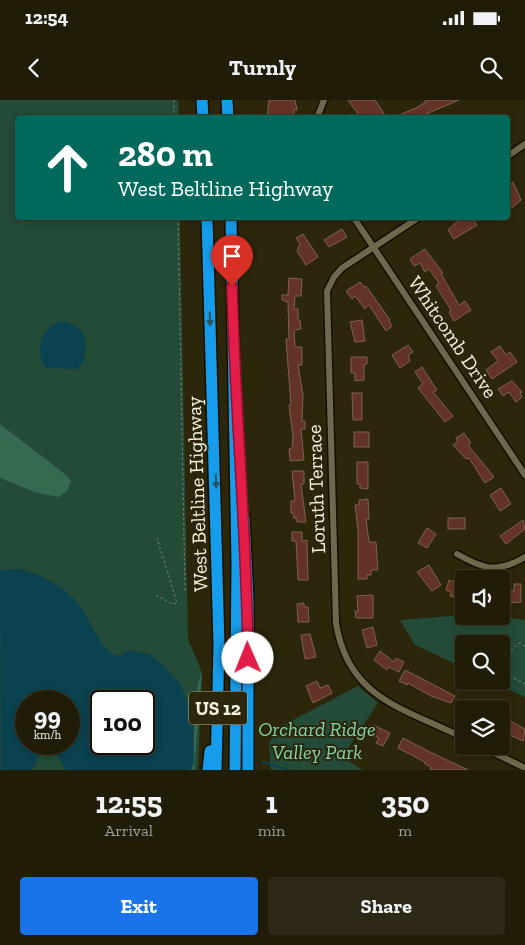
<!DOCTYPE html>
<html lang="en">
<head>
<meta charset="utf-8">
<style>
  body { margin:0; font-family:"Zilla Slab",serif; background:#2d2916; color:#f1f3f6; height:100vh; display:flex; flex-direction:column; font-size:19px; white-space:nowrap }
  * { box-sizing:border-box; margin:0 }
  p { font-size:16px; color:#a2a19c }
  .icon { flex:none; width:28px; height:28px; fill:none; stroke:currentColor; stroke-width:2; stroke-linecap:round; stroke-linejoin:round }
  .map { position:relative; height:670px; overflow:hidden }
  .sheet { display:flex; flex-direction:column; background:#211c08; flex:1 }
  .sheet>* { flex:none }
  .banner { position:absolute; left:15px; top:15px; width:495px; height:105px; border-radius:5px; box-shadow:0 2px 8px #0003,0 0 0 1px #3e3a29; background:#00695c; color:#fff; overflow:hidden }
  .tools { position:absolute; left:455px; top:470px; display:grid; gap:10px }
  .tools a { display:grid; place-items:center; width:55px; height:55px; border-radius:5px; background:#211c08; box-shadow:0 2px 8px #0003,0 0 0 1px #3e3a29; font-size:25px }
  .speed { position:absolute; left:15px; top:590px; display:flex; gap:10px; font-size:25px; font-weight:700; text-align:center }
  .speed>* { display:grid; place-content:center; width:65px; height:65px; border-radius:50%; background:#211c08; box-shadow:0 2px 8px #0003,0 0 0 1px #3e3a29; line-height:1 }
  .speed small { font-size:12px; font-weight:400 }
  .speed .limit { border:2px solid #111; border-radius:8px; background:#fff; color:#111 }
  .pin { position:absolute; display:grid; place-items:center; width:42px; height:42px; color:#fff; margin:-51px -21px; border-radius:50% 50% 50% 0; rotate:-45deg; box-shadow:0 0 5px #0007 }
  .pin .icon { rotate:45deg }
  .me { position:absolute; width:55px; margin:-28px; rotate:359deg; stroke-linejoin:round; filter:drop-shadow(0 0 4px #0008) }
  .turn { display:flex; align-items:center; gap:18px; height:105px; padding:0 20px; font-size:22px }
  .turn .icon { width:65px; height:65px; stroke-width:2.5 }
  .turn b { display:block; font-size:35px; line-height:42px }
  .eta { display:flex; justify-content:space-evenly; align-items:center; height:85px; text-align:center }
  .eta b { font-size:30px; font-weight:700; line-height:35px }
  .button { display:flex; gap:10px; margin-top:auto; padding:10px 20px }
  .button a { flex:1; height:58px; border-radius:5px; background:#1a73e8; color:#fff; font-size:20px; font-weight:700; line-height:58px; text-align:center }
  .button a+a { background:#2d2916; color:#f1f3f6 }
  .status { display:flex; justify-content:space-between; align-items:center; height:35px; padding:0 25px; background:#211c08; direction:ltr }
  .status svg { height:14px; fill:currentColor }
  header { display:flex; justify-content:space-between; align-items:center; height:65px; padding:0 20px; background:#211c08; font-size:22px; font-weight:700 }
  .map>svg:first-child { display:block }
  .green { fill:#244b38; fill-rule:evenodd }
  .forest { fill:#356a50 }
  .water { fill:#0b424f; fill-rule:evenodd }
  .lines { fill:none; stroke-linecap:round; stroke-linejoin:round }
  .stream { stroke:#0b424f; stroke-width:2 }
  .building { fill:#633425; stroke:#7f6157 }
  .service-casing { stroke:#140f00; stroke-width:5.5 }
  .minor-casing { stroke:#140f00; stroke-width:9 }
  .motorway-casing { stroke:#140f00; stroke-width:14 }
  .path { stroke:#85816b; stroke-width:1; stroke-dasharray:2.5 2.5; stroke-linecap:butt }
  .service { stroke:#6e684c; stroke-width:3 }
  .minor { stroke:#6e684c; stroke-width:6 }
  .motorway { stroke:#159cea; stroke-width:11 }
  .oneway { fill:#235564 }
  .route-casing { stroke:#92132f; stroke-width:12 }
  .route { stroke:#e11d48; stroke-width:9 }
  .labels { text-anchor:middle; stroke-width:4; stroke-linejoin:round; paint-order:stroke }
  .shield { fill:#2c260b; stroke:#b8b5a1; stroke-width:1 }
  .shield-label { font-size:19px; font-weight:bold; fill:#f4f2e1 }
  .street-label { font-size:20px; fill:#f4f2e1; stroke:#2c260b }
  .park-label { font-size:20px; font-style:italic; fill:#81d4a9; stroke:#2c260b }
</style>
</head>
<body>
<div class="status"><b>12:54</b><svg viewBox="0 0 49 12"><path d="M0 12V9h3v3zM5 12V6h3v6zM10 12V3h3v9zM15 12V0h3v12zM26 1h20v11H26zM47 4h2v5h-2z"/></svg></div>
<header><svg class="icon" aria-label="back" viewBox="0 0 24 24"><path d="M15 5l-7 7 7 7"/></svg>Turnly<svg class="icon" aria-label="search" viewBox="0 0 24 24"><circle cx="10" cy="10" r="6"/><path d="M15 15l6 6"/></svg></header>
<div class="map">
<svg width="525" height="670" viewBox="0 0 525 670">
  <rect width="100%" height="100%" fill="#2c260b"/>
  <!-- green -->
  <g class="green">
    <path d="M0 0H178L179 17 18 18V118H180L188 539 202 572 198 670H0ZM26 601H69V644H26ZM101 601H144V644H101Z"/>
    <polygon points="499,468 504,468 502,517 525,520 525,597 491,581 501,581 501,544 464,544 464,568 415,545 400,520 464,515 501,516 501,479 498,479"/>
    <polygon points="358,586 378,603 342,657 363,670 271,670 269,645 274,630"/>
  </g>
  <!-- forest -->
  <g class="forest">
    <polygon points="0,324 66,375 71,381 67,391 59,397 37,393 0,378"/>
    <polygon points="202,572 194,670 191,670 198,584"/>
  </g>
  <!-- water -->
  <g class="water">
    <path d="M64 221C70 224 76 225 81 231 89 242 87 261 77 269L47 268C35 259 39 234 52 225 55 223 60 222 64 221Z"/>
    <path d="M21 469C44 476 62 485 78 503 89 516 102 557 121 556L127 550 151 555 164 566 181 585 193 617 194 662 191 670H66L55 651 47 649 39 656 32 670H1L0 470ZM26 601H69V644H26ZM101 601H144V644H101Z"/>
  </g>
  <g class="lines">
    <!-- stream -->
    <polyline class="stream" points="262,662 289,670"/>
  </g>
  <!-- building -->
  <g class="building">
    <polygon points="269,0 295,0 297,10 294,9 294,15 288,15 288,18 267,18"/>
    <polygon points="348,0 375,0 387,18 361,18"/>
    <polygon points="425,0 459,0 426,14 427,18 392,18 416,8 426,2"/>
    <polygon points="513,82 521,100 508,111 508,85"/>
    <polygon points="461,118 463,120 472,118 477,125 454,139 448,130"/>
    <polygon points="342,129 347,137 329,147 324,140"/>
    <polygon points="303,134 318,157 306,165 297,151 300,144 296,138"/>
    <polygon points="425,149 443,173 441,174 459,205 465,201 471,210 454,221 449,212 451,210 436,186 439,183 429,169 425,172 420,163 414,166 410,159"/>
    <polygon points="289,178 302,179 301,196 295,196 294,209 298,209 298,220 300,220 301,229 294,230 295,247 302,247 302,265 298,265 303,295 302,321 305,321 305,329 301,329 304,360 290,361 289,349 292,348 293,337 289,305 291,305 286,239 289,239 288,202 282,200 282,195 288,195"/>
    <polygon points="360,182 364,187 366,186 390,220 389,221 392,226 386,231 369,205 365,209 355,196 352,199 346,191"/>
    <polygon points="362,220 365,241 355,242 350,222"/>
    <polygon points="408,245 413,252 408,255 410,261 400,268 392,255"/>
    <polygon points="500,246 506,255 510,252 517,262 492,279 486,270 498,261 491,252"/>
    <polygon points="351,257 367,257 367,264 364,265 364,280 355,281 355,273 351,273"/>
    <polygon points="422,267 437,290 433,292 453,316 445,322 418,288 423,284 415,272"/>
    <polygon points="512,281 522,292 520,293 522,297 516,302 509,292 503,296 498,289"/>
    <polygon points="352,293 362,293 362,320 353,320"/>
    <rect x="354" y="332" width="15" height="15"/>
    <polygon points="464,333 471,343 468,345 494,377 485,383 469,358 466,359 453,345 458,342 456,338"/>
    <polygon points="357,362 368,362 368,389 360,388 360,384 357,384"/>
    <polygon points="292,371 304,371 304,384 301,384 306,422 297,422 296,418 294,418 293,413 291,413 291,401 295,401"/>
    <polygon points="501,388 511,404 500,411 490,395"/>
    <polygon points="368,399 369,419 366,419 369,442 376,442 378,470 371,470 371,475 367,475 367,479 358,479 358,430 355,405 359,405 359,400"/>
    <rect x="448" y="418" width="17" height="11"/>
    <polygon points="523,420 525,429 506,444 500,436"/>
    <polygon points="427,428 436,434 427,448 418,443"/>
    <polygon points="292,432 302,432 302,441 307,440 308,480 298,480 296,441 292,441"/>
    <polygon points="429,465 441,485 432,491 417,472"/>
    <polygon points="449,480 464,486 464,495 459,494 458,498 450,496 451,492 446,490"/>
    <polygon points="514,484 521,484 521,502 507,503 506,491 514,491"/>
    <polygon points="373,495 373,518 356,518 355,511 358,511 357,496"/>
    <polygon points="304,503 304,507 308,507 309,522 298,522 297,504"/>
    <polygon points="373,527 377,545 367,548 362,530"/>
    <polygon points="310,534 316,557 305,559 301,535"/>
    <polygon points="380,551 394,562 396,558 404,562 399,572 389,567 387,570 374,560"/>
    <polygon points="405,570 455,596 451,603 431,596 408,583 407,585 399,581"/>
    <polygon points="317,581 320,588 328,585 332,593 313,603 306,586"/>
    <polygon points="501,616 525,629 523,641 501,631"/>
    <polygon points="373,625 390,633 383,646 376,643 379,638 369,633"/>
    <polygon points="403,638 430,652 468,670 430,670 431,667 425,664 425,662 398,648"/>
  </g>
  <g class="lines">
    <defs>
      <polyline id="service" points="346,18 346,16"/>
      <g id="minor">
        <polyline points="317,18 324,0"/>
        <polyline points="508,56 525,44"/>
        <polyline points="354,118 525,375"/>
        <path d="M418 118 342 168 334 177 327 191 336 523C348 599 404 608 464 638"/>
        <path d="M457 454C485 470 498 473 525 457"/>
        <polyline points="480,646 525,668"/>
      </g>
      <g id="motorway">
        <polyline points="202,0 203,18"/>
        <polyline points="227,0 228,18"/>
        <polyline points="207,118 219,545 216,670"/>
        <polyline points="231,118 237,465 235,670"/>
        <polyline points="244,417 248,500 248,670"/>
        <polyline points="208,670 210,651"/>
      </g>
    </defs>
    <!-- service casing -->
    <use href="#service" class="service-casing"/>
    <!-- minor casing -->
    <use href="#minor" class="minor-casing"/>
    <!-- motorway casing -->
    <use href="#motorway" class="motorway-casing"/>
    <!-- path -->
    <g class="path">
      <polyline points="174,0 174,18"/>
      <polyline points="178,118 185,490"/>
      <polyline points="156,495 172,504 177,503 157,438"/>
      <polyline points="499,521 499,516"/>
      <polyline points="525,546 519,543 506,555 503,573 525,584"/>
    </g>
    <!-- service -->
    <use href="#service" class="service"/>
    <!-- minor -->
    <use href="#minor" class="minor"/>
    <!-- motorway -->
    <use href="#motorway" class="motorway"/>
  </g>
  <!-- one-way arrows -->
  <defs><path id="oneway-solid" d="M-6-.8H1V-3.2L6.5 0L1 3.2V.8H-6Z" transform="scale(1.25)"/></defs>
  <g class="oneway">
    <use href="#oneway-solid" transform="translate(210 219) rotate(88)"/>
    <use href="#oneway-solid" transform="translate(216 381) rotate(88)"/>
  </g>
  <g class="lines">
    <defs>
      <path id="route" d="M232 186C235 310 247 434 248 558"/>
    </defs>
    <!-- route casing -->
    <use href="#route" class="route-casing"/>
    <!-- route -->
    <use href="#route" class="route"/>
  </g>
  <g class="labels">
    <!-- shield labels -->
    <rect class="shield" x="189" y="591.5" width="58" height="33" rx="4"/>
    <g class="shield-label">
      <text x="218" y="615">US 12</text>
    </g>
    <!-- street labels -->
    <g class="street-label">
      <text transform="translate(453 237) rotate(56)" y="7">Whitcomb Drive</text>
      <text transform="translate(316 389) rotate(-92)" y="7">Loruth Terrace</text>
      <text transform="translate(197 394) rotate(-92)" y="7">West Beltline Highway</text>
    </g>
    <!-- park labels -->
    <g class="park-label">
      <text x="317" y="636">Orchard Ridge<tspan x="317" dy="23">Valley Park</tspan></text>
    </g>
  </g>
</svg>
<div class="tools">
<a><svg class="icon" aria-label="sound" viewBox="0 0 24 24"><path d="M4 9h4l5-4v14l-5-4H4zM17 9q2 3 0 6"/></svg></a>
<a><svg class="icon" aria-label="search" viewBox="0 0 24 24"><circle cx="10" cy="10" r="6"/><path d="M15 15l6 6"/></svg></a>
<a><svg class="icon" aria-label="layers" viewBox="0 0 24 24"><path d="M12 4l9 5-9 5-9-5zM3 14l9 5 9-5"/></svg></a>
</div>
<div class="speed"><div>99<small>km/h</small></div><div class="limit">100</div></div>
<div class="pin" style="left:232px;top:186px;background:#d93025"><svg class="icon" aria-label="arrive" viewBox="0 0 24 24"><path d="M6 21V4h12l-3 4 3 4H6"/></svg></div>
<svg class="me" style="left:248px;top:558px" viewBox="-20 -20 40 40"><circle r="19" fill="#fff"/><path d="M0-13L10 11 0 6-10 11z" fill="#e11d48"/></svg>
<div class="banner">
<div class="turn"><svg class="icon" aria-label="ahead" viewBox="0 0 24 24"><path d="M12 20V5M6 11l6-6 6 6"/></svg><div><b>280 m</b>West Beltline Highway</div></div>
</div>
</div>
<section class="sheet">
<div class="eta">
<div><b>12:55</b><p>Arrival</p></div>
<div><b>1</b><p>min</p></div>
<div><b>350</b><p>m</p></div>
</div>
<div class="button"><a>Exit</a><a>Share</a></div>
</section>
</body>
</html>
